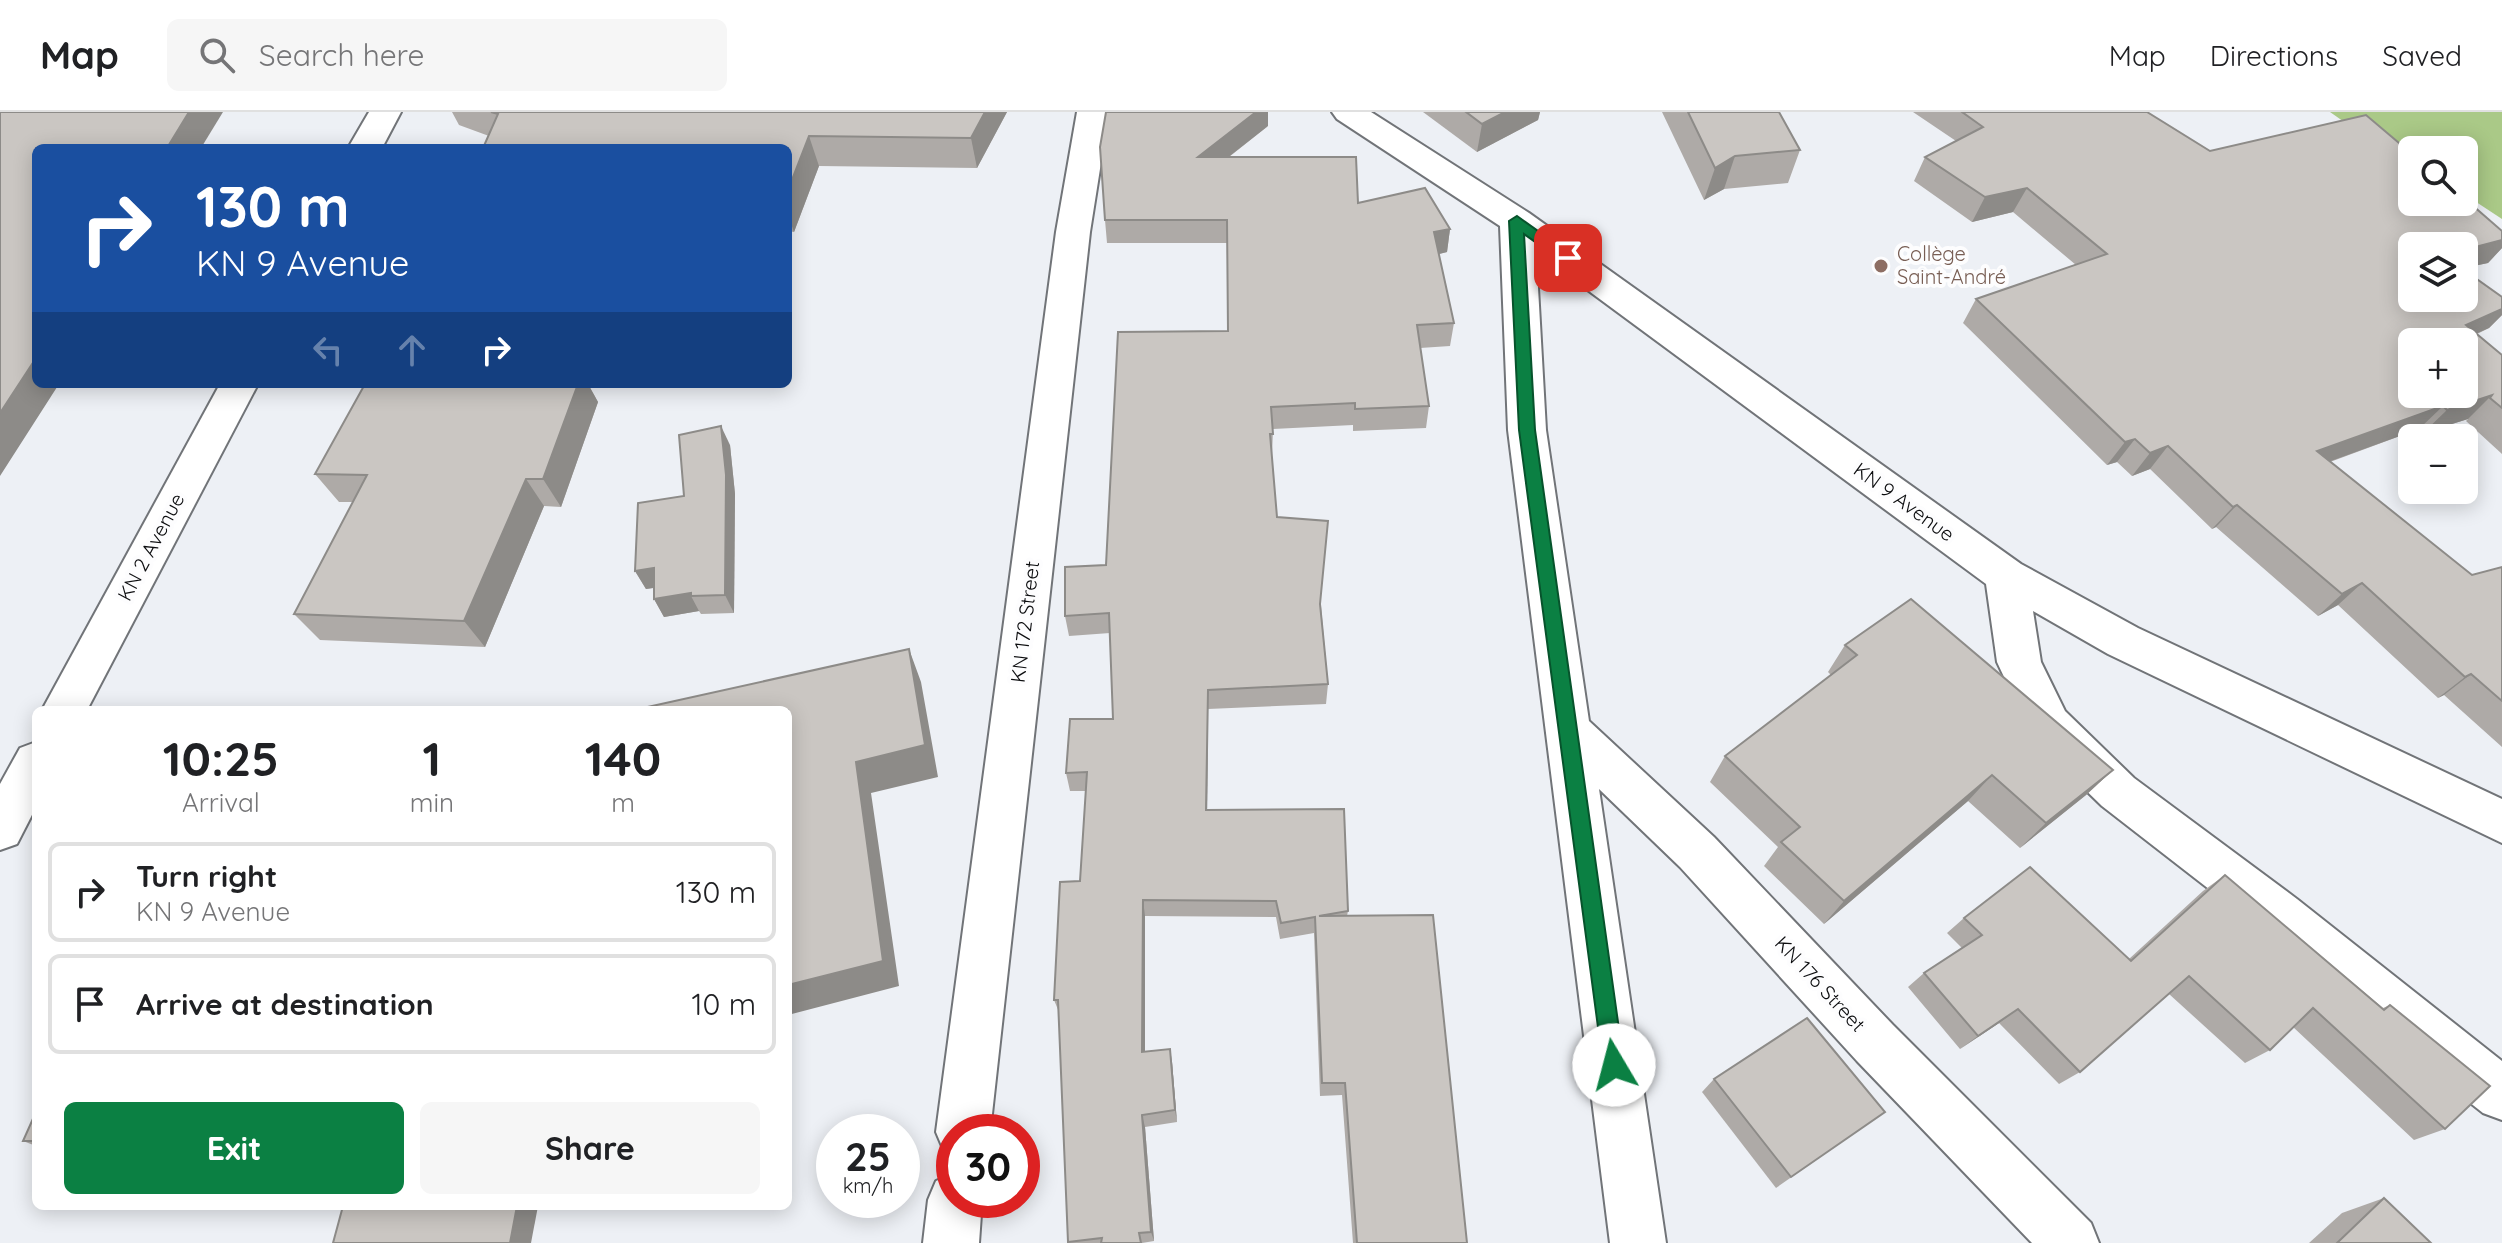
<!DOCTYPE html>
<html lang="en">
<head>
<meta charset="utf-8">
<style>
  body { margin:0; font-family:Quicksand,sans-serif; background:#f6f6f6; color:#202124; height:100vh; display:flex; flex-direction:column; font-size:30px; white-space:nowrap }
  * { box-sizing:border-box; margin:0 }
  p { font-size:26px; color:#757577 }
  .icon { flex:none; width:44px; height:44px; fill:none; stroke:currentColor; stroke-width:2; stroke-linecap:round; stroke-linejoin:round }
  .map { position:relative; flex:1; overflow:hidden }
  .side { position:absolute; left:32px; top:594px; width:760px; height:504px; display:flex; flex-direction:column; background:#fff; border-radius:12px; box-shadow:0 4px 20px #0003 }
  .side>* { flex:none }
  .hud { position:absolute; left:32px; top:32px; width:760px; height:244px; border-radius:12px; box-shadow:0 4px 20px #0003; background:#1a4fa0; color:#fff; overflow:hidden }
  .tools { position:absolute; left:2398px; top:24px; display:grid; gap:16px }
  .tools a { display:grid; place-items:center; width:80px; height:80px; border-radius:12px; background:#fff; box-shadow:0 4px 20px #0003; font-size:40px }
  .speed { position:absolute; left:816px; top:1002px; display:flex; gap:16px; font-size:40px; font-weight:700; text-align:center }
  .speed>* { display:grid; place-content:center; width:104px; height:104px; border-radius:50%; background:#fff; box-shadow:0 4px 20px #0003; line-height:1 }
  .speed small { font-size:20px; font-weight:400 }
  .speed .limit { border:12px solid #d22; background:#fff; color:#111 }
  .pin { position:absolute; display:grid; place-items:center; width:68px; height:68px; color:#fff; margin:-34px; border-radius:16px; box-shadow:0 4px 12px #0006 }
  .me { position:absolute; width:88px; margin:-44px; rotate:352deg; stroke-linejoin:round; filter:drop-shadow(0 0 6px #0008) }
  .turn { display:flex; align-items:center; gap:28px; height:168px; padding:0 32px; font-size:36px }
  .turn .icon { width:104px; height:104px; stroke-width:2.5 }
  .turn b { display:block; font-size:56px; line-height:68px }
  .lanes { display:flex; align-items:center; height:76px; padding:0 32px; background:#0003; justify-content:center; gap:40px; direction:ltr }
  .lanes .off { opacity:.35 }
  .eta { display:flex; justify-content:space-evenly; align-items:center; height:136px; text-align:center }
  .eta b { font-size:48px; font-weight:700; line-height:56px }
  .button { display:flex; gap:16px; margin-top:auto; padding:16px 32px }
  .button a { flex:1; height:92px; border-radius:12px; background:#0b8043; color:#fff; font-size:32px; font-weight:700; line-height:92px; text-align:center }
  .button a+a { background:#f6f6f6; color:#202124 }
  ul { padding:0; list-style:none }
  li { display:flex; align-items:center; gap:24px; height:100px; margin:0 16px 12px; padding:0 16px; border:4px solid #e0e0e0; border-radius:12px }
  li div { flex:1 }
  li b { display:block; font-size:30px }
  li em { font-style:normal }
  header { display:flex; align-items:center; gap:48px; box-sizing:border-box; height:112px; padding:0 40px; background:#fff; border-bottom:2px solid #e0e0e0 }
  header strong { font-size:38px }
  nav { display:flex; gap:44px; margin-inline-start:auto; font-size:28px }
  .search { width:560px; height:72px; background:#f6f6f6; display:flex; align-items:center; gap:20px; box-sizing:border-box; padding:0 28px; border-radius:12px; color:#757577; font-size:30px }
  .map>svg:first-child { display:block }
  .green { fill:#aac987 }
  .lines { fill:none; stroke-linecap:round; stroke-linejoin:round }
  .minor-casing { stroke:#717478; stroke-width:4 }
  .secondary-casing { stroke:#717478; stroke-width:4 }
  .minor { fill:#fff; fill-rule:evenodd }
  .secondary { fill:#fff; fill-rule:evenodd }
  .wall { fill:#aeaaa7; fill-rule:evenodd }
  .shaded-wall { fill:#8d8b88 }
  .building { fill:#cac6c2; stroke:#8d8b88; stroke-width:2; fill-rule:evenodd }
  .route { fill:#0b8043; stroke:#07532c; stroke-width:2 }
  .education-dot { fill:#8d6e63; stroke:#fdfdfe; stroke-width:3 }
  .labels { text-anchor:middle; stroke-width:8; stroke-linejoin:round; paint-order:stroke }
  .education-label { font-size:20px; fill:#785e54; stroke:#fdfdfe; text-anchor:start }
  .street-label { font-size:20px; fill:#0c0d0f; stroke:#fdfdfe }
</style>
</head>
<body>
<header>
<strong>Map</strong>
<div class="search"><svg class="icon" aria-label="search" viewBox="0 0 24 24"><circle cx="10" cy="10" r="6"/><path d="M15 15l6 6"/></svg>Search here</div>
<nav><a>Map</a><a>Directions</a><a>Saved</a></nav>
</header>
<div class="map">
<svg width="2502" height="1131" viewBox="0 0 2502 1131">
  <rect width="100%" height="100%" fill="#edf0f5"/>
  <!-- green -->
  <polygon class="green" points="2330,0 2502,0 2502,107 2464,82 2464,38 2412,38 2412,47 2367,26"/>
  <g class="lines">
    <defs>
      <g id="minor">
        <polygon points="1077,0 1109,0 1090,120 990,1020 954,1020 954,1043 944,1039 936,1020 1056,120"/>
        <polygon points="1332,0 1371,0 1529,101 2021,452 2138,516 2502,687 2502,731 2108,542 2033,499 2041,550 2065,599 2134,666 2297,787 2502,949 2502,1008 2483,1001 2408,942 2263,819 2102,694 2033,627 1997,550 1986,472 1536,140 1546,318 1589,609 1714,725 1893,913 2091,1111 2099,1131 2032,1131 1857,949 1680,755 1599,677 1666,1131 1610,1131 1508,318 1500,114 1337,7"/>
        <polygon points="954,1061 954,1088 982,1088 979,1131 923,1131 928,1088 936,1069"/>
      </g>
      <g id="secondary">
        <polygon points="369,0 401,0 382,36 348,36"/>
        <polygon points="220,272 258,272 87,598 42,598"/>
        <polygon points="36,630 36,695 17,732 0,738 0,672 20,636"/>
      </g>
    </defs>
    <!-- minor casing -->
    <use href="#minor" class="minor-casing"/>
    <!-- secondary casing -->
    <use href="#secondary" class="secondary-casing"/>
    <!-- minor -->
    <use href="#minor" class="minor"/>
    <!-- secondary -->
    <use href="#secondary" class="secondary"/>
  </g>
  <!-- wall -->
  <g class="wall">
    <polygon points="452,0 1007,0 977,56 819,54 794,120 788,119 788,36 489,24 459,13"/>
    <polygon points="1423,0 1540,0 1538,8 1477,40"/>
    <polygon points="1662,0 1779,0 1800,38 1788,71 1724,77 1704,88"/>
    <path d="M1913 0H2147L2210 39 2366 3 2412 42V90H2464V86L2502 119V136L2488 151 2464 156V134H2412V186H2464V158L2502 185V203L2489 216 2477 222 2502 243V342L2466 309 2468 307 2423 321 2419 317 2330 350 2472 463 2502 455V635L2444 583 2438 586 2338 493 2318 504 2216 415 2212 417 2150 357 2132 364 2117 350 2107 353 1963 211 1976 187 2076 153 2013 100 1972 110 1914 69 1925 45 1956 29ZM2412 230H2464V282H2412Z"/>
    <polygon points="1268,14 1229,45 1358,91 1450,117 1447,140 1439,142 1454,211 1450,234 1420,236 1429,294 1426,316 1353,319 1353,313 1273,317 1272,344 1277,405 1321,494 1328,572 1326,592 1208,597 1207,698 1348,799 1347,804 1467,1131 1353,1131 1342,983 1320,984 1314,821 1280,827 1276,805 1145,804 1145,940 1172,950 1177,1010 1145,1015 1154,1129 1142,1131 1068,1131 1059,900 1054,888 1080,769 1086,679 1070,679 1066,661 1113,607 1110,521 1069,524 1065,504 1106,453 1228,219 1227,131 1107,131 1105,108"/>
    <polygon points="365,272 588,272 598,290 561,395 544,394 485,535 320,528 294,502 353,390 339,390 315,362"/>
    <polygon points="730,333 735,382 734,501 701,502 699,499 664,505 654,487 654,476 646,477 635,459 684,384"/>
    <polygon points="1845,533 2113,658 2086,683 2020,736 1968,689 1824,812 1764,754 1778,735 1710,670 1725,644 1831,563 1828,560"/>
    <polygon points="2225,763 2383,896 2390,893 2445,1017 2414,1028 2293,915 2270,938 2245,951 2169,882 2080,960 2059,972 1999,911 1960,937 1908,875 1924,861 1962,836 1947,821 1964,806 2129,847 2203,779"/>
    <polygon points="1714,967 1885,1000 1776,1076 1702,980"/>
    <polygon points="36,1000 36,1034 23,1029"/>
    <polygon points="2384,1086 2431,1131 2309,1131 2342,1101"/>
  </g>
  <!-- shaded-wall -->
  <g class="shaded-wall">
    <polygon points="189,0 223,0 201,36 167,36"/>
    <polygon points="985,0 1007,0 977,56 971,26"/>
    <polygon points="1256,0 1268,0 1268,14 1199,68 1198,45"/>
    <polygon points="1505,0 1540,0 1538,8 1477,40 1482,12"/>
    <polygon points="809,24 819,54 794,120 788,103 788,78"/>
    <polygon points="1735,44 1724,77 1704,88 1715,56"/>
    <polygon points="2027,76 2013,100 1972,110 1985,85"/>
    <polygon points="1450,117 1447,140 1431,144 1434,120"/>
    <polygon points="2502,128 2502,136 2488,151 2464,156 2464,138"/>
    <polygon points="2502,197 2502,203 2489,216 2457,230 2466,213"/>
    <polygon points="36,246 36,272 59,272 0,364 0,301"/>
    <polygon points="578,272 588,272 598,290 561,395 543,367"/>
    <polygon points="2492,283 2468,307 2423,321 2447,298"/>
    <polygon points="2443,294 2419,317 2295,362 2317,339"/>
    <polygon points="721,314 730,333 735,382 734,501 725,483"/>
    <polygon points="2135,327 2117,350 2107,353 2125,330"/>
    <polygon points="2168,334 2150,357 2132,364 2150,341"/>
    <polygon points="526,367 544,394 485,535 464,509"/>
    <polygon points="2237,393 2216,415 2212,417 2233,395"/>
    <polygon points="654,456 665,474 646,477 635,459"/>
    <polygon points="2362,471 2338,493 2318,504 2342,482"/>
    <polygon points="691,481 691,484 699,499 664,505 654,487"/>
    <polygon points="909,537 921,570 938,665 871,681 899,874 788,903 788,873 856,650"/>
    <polygon points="2471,562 2444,583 2438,586 2465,565"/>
    <polygon points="1208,578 1208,597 1207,716 1206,698"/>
    <polygon points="2113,658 2086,683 2020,736 2046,711"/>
    <polygon points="1992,663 1968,689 1824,812 1844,789"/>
    <polygon points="1143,788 1145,804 1145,953 1142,940"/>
    <polygon points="2018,897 1999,911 1960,937 1978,924"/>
    <polygon points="1170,937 1172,950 1177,1010 1175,998"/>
    <polygon points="1142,1003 1145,1015 1154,1129 1151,1120"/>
    <polygon points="517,1094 538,1094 531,1131 510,1131"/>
  </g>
  <!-- building -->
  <g class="building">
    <polygon points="0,0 189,0 167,36 36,36 36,246 0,301"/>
    <polygon points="491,0 985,0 971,26 809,24 788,78 788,36 483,36 498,2"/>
    <polygon points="1106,0 1256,0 1198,45 1356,45 1358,91 1425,76 1450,117 1434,120 1454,211 1417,213 1429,294 1355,297 1355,291 1271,295 1273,322 1270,322 1277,405 1328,409 1320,492 1328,572 1208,578 1206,698 1344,697 1348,799 1319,804 1433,803 1467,1131 1357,1131 1345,971 1322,971 1315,805 1281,811 1276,789 1143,788 1142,940 1170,937 1175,998 1142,1003 1151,1120 1139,1121 1141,1131 1101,1131 1102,1126 1068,1130 1058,888 1054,888 1060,770 1080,769 1087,660 1066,661 1070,607 1113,607 1109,501 1065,504 1065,455 1106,453 1118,220 1228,219 1227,108 1105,108 1100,35"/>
    <polygon points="1466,0 1505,0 1482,12"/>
    <polygon points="1688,0 1779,0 1800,38 1735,44 1715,56"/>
    <path d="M1962 0H2147L2210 39 2366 3 2412 42V90H2464V86L2502 119V128L2464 138V134H2412V186H2464V158L2502 185V197L2466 213 2502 243V296L2490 286 2492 283 2447 298 2443 294 2317 339 2472 463 2502 455V589L2471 562 2465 565 2362 471 2342 482 2237 393 2233 395 2168 334 2150 341 2135 327 2125 330 1976 187 2107 142 2027 76 1985 85 1925 45 1983 15ZM2412 230H2464V282H2412Z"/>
    <polygon points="365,272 578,272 543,367 526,367 464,509 294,502 367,363 315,362"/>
    <polygon points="721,314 726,363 725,483 691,484 691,481 654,487 654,456 635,459 638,391 684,384 679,323"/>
    <polygon points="1911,487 2113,658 2046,711 1992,663 1844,789 1781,730 1800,715 1725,644 1857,543 1845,533"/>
    <polygon points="909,537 925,633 856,650 883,849 788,873 788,598 634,598"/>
    <polygon points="2030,755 2131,849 2225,763 2384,898 2390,893 2490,974 2445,1017 2313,896 2270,938 2189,864 2080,960 2018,897 1978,924 1924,861 1982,823 1964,806"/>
    <polygon points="1807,906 1885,1000 1791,1065 1714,967"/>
    <polygon points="36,1000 36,1029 23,1029"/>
    <polygon points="2384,1086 2431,1131 2337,1131"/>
    <polygon points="343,1094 517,1094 510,1131 333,1131"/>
  </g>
  <!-- route -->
  <polygon class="route" points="1517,104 1576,146 1568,151 1563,150 1524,122 1535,318 1624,953 1621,961 1614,964 1606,961 1603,953 1519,318 1509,109"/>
  <!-- markers -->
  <circle class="education-dot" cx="1881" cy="154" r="8"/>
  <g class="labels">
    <!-- education labels -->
    <g class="education-label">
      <text x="1897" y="149">Collège<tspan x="1897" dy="23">Saint-André</tspan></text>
    </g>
    <!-- street labels -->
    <g class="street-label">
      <text transform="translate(1904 390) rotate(36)" y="7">KN 9 Avenue</text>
      <text transform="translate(151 435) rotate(-62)" y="7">KN 2 Avenue</text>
      <text transform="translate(1025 510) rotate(-83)" y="7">KN 172 Street</text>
      <text transform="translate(1820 872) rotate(47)" y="7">KN 176 Street</text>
    </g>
  </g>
</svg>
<div class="tools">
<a><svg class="icon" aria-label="search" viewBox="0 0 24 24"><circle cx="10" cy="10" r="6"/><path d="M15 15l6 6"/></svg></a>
<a><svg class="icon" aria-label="layers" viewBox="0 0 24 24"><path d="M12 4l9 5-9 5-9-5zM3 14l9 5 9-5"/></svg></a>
<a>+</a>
<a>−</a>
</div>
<div class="speed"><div>25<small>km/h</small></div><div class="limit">30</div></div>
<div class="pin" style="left:1568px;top:146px;background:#d93025"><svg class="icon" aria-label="arrive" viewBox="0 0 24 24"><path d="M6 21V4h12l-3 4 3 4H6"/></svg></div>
<svg class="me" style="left:1614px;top:953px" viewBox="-20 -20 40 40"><circle r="19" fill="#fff"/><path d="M0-13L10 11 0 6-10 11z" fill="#0b8043"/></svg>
<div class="hud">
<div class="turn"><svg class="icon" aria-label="right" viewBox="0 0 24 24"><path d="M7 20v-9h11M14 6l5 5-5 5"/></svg><div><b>130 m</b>KN 9 Avenue</div></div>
<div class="lanes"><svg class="icon off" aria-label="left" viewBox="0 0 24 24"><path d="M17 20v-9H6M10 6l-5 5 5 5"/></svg><svg class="icon off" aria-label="ahead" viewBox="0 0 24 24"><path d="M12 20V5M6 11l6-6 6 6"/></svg><svg class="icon" aria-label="right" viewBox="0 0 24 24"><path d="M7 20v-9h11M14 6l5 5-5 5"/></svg></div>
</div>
<section class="side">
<div class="eta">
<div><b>10:25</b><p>Arrival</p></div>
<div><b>1</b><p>min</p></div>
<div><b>140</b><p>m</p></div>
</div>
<ul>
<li><svg class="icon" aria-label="right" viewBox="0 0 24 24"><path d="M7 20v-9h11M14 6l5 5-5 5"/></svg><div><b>Turn right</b><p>KN 9 Avenue</p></div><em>130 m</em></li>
<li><svg class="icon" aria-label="arrive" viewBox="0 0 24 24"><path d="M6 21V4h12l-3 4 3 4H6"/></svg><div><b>Arrive at destination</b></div><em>10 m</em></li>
</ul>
<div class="button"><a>Exit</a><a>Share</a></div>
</section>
</div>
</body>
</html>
